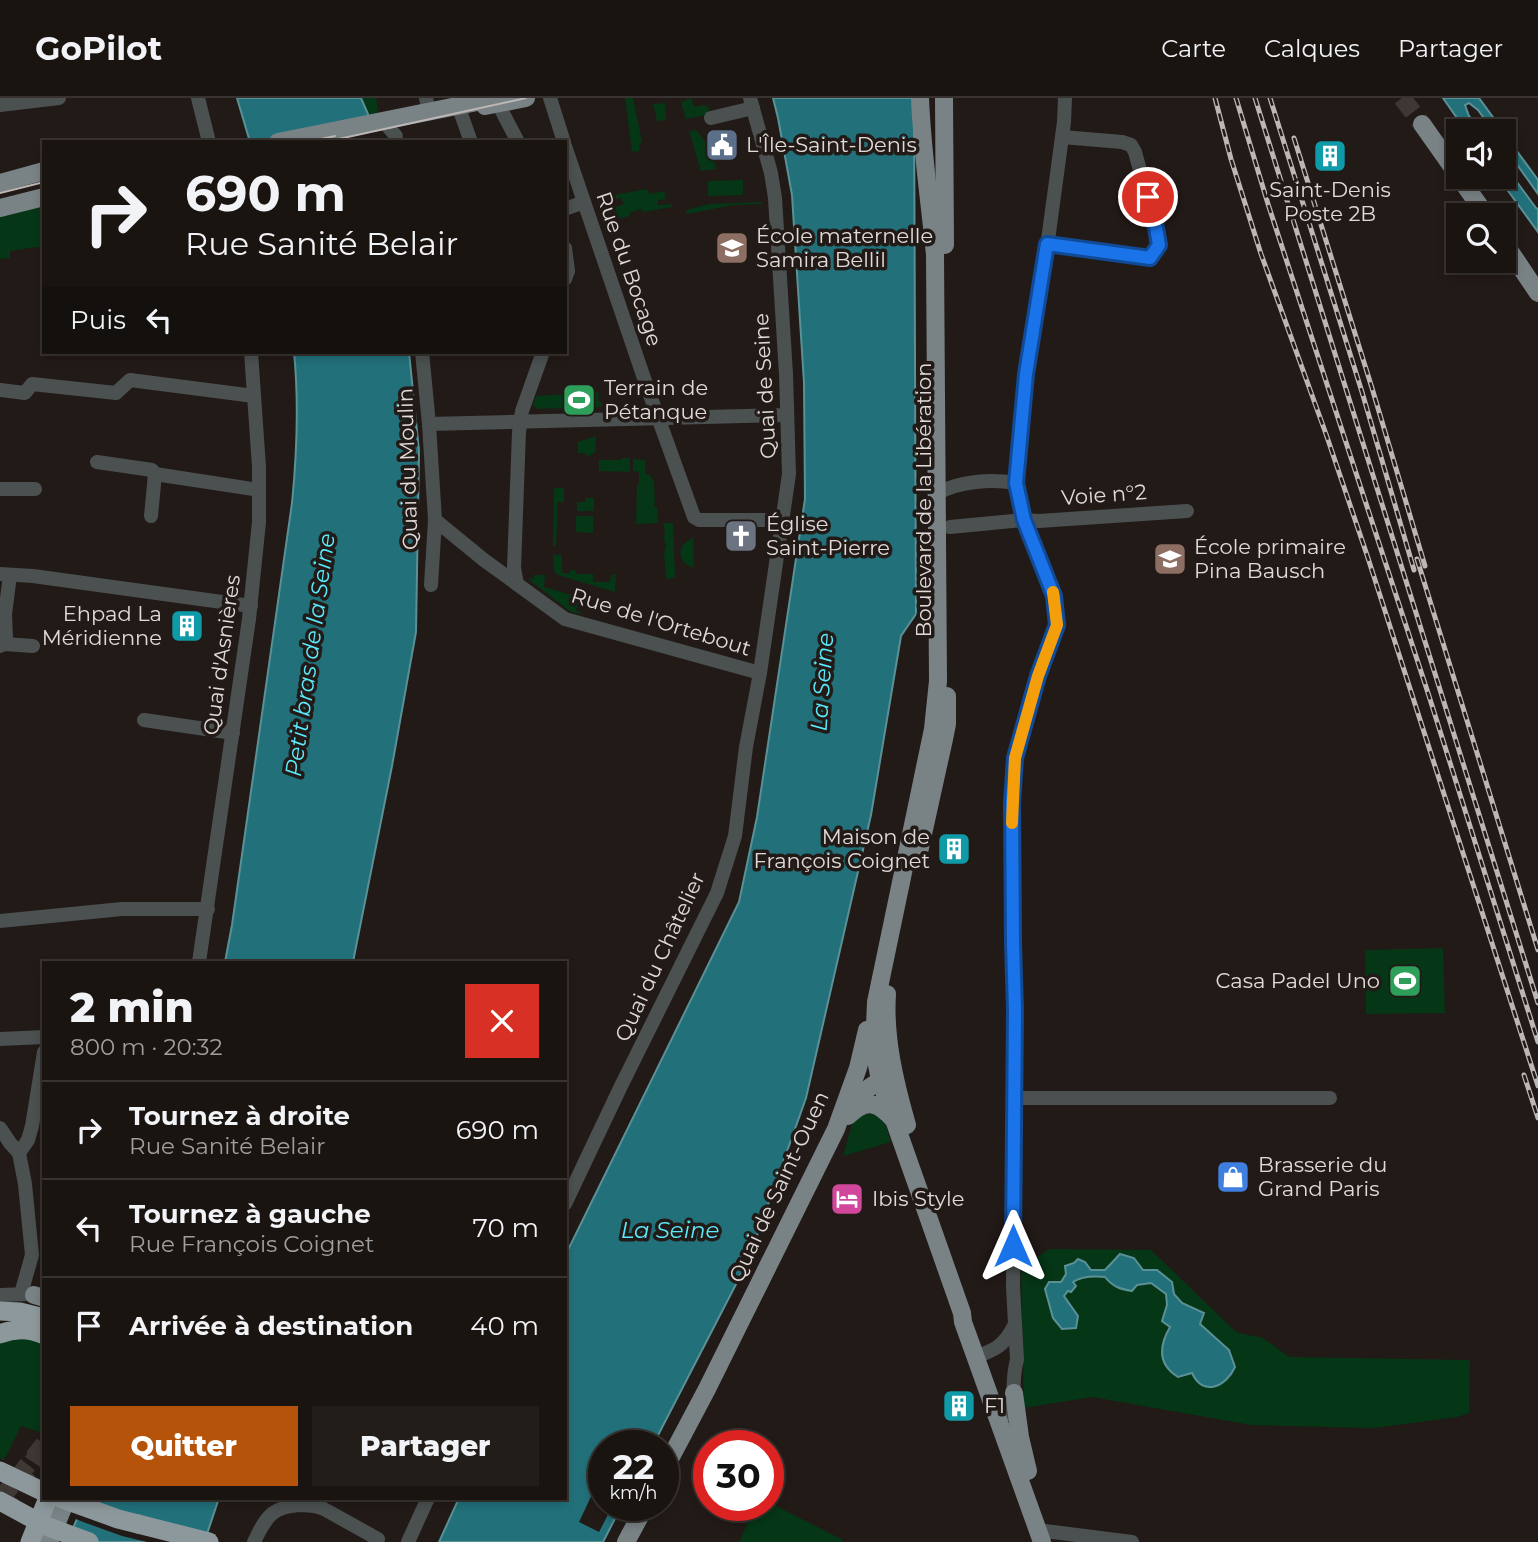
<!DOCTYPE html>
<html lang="fr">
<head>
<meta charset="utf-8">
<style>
  body { margin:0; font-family:Montserrat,sans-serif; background:#231d1a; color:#f1f3f6; height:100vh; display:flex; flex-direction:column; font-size:26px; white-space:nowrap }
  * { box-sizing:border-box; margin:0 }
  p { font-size:23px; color:#9f9e9f }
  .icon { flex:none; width:38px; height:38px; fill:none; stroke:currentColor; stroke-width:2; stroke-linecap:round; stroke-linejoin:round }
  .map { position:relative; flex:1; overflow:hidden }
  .sheet { position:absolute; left:42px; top:863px; width:525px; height:539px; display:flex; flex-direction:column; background:#1a1411; border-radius:0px; box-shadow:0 4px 10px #0003,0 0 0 2px #383331 }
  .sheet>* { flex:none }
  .banner { position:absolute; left:42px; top:42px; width:525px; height:214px; border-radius:0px; box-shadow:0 4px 10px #0003,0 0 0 2px #383331; background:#1a1411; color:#f1f3f6; overflow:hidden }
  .tools { position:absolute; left:1446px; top:21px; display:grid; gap:14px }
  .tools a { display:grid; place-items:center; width:70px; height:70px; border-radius:0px; background:#1a1411; box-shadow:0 4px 10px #0003,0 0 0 2px #383331; font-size:35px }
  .speed { position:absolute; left:588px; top:1332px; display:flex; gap:14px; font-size:35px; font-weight:700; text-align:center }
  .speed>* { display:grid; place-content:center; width:91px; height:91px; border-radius:50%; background:#1a1411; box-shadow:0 4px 10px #0003,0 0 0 2px #383331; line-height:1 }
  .speed small { font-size:18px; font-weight:400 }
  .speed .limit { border:10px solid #d22; background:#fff; color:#111 }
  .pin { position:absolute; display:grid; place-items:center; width:60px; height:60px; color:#fff; margin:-30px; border:4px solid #fff; border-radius:50%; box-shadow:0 2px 7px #0007 }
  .me { position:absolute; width:77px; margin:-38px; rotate:0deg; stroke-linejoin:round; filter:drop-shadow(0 0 5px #0008) }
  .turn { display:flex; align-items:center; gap:24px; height:147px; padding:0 28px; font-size:32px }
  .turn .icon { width:91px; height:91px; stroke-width:2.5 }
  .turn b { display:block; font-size:49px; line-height:60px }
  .then { display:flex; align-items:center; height:66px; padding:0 28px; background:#0003; gap:14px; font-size:26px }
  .round { display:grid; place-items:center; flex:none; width:74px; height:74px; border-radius:0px; background:#231d1a }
  .headline { display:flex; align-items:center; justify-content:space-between; height:119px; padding:0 28px }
  h1 { font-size:42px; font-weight:800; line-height:52px }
  .action { display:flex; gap:14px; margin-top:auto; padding:14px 28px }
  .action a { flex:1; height:80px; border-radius:0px; background:#b45309; color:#fff; font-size:28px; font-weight:800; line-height:80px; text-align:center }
  .action a+a { background:#231d1a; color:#f1f3f6 }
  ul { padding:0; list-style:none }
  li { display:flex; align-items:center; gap:21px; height:98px; padding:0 28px; border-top:2px solid #383331 }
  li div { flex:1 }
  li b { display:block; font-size:26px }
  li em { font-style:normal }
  header { display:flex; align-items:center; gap:42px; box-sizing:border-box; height:98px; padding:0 35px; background:#1a1411; border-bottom:2px solid #383331 }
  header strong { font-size:33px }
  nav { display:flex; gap:38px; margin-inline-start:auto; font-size:24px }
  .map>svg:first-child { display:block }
  .green { fill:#053616 }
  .water { fill:#22717a; stroke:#5b9096; stroke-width:2 }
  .pier { fill:#221a17 }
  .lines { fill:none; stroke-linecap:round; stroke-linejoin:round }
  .major-tunnel { stroke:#3e3734; stroke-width:18; stroke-dasharray:18 9; stroke-linecap:butt }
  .highway-tunnel { stroke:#3e3734; stroke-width:19; stroke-dasharray:19 10; stroke-linecap:butt }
  .minor { stroke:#4b5051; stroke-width:14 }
  .major { stroke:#798386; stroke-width:18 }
  .highway { stroke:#8c989b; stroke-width:19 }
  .tram { stroke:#bcb6b4; stroke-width:2 }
  .rail-casing { stroke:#bcb6b4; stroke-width:5 }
  .rail { stroke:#221a17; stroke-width:2.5; stroke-dasharray:8; stroke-linecap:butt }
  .highway-bridge { stroke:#8c989b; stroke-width:19 }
  .route-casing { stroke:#114b97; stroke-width:18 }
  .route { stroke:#1a73e8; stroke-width:12 }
  .slow { stroke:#f59e0b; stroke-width:12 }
  .labels { text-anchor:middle; stroke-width:7; stroke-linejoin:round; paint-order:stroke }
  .poi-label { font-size:21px; fill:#e0dad8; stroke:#221a17; text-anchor:start }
  .street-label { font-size:21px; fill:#e0dad8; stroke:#221a17 }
  .water-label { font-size:23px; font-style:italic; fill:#5aeafc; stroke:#221a17 }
</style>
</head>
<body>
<header>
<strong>GoPilot</strong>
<nav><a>Carte</a><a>Calques</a><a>Partager</a></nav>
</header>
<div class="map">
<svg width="1538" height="1444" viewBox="0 0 1538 1444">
  <rect width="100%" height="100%" fill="#221a17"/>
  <!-- green -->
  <g class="green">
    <polygon points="361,0 376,0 378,11 377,15 368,19"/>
    <polygon points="625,0 633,0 642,44 639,46 640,53 632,54"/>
    <polygon points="691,0 694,9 704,7 705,8 708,8 710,16 686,21 681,4"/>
    <polygon points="665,5 666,22 657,23 653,6"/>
    <polygon points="696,32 711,51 716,71 701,73 689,33"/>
    <polygon points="743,82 743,97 708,98 708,83"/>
    <polygon points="647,91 649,96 664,93 666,101 658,102 658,107 672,106 672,109 643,114 641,111 629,115 630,118 602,124 599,115 624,106 621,100 598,107 596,100"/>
    <polygon points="44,102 44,148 10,153 10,160 0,161 0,112"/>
    <polygon points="762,104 762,106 734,107 687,116 686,112 709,106"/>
    <polygon points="597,294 599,297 598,302 602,305 602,309 537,311 533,307 536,298"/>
    <polygon points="596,338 595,355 591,355 591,358 586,357 585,355 578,355 578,344"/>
    <polygon points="622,360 630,360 630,374 599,373 599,362 621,362"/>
    <polygon points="633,361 645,362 645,376 650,377 654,384 655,405 653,405 654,409 657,409 658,425 636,426 637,386 639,386 639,374 633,373"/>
    <polygon points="554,390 564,390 564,404 558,404 556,448 553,448"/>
    <polygon points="585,400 594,400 594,413 577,413 577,404 585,404"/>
    <polygon points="576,418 593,418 593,435 576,434"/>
    <polygon points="663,425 673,425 675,479 666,481 664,455 666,448 664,440 665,433"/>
    <path d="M693 440 694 470C676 464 676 447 693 440Z"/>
    <polygon points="553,456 562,457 562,475 570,475 571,472 575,472 576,476 593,476 593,484 610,484 611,477 616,476 615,494 558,477 554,473"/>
    <polygon points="534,477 545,477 544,489 602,506 600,512 578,506 576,513 581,514 580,516 571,514 528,481 534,480"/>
    <polygon points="1443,850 1445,915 1366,916 1365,852"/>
    <path d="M864 1016C885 1015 886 1027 891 1044L843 1058 853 1023Z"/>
    <polygon points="1049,1151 1151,1152 1234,1232 1239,1235 1263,1240 1289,1259 1470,1262 1469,1315 1457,1319 1374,1330 1251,1327 1092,1299 1024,1310 1021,1170"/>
    <polygon points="22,1238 44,1246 44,1327 40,1334 21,1328 4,1362 0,1360 0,1243"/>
    <polygon points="768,1404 843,1442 842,1444 739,1444 748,1424 758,1407 768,1407"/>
  </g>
  <!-- water -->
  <g class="water">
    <polygon points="237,0 361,0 368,16 373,44 250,44"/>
    <polygon points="773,0 914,0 916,516 901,538 871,717 806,1000 748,1163 653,1347 604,1348 604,1407 622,1407 603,1444 439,1444 459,1400 565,1400 565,1158 739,804 757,719 805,401 804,285 792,97 778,20"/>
    <polygon points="1443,0 1479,0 1503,33 1493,33 1478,12 1469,5 1465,7 1469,18 1482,33 1466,33"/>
    <polygon points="1503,34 1538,82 1538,96 1503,47"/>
    <polygon points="1503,65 1536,110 1538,111 1538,134 1498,79 1503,79"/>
    <path d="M294 254H409L419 353 416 534 392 668 353 864H225L232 827 292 405C297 355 299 305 294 254Z"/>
    <path d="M1120 1156 1134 1160 1143 1172H1157L1172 1184 1174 1196 1182 1205 1204 1215 1200 1226 1229 1252 1235 1269C1226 1289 1203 1299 1192 1275L1178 1279C1157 1266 1159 1248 1170 1229L1162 1223 1167 1207 1166 1196 1151 1185 1137 1187 1132 1193C1120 1191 1113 1189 1105 1179 1094 1178 1082 1178 1073 1184L1076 1188 1071 1194 1068 1193 1064 1198 1078 1218 1076 1230 1062 1231 1053 1220 1045 1191 1049 1184H1061L1066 1176 1065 1168 1074 1165 1078 1161 1085 1164 1091 1172H1105Z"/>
    <polygon points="86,1400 219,1400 208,1433 203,1444 67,1444"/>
  </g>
  <!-- pier -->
  <g class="pier">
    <polygon points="372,19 376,40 355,44 250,44"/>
    <polygon points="604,1371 604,1407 613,1407 599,1434 579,1424"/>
    <polygon points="82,1400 207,1444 147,1444 122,1438 86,1425 73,1420"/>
  </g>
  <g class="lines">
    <!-- major-tunnel -->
    <g class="major-tunnel">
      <polyline points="1402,0 1422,26"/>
      <polyline points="0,1402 44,1346"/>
    </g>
    <!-- highway-tunnel -->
    <polyline class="highway-tunnel" points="0,1412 44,1348"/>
    <!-- minor -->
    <g class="minor">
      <polyline points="198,0 209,44"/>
      <polyline points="426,0 429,14"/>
      <polyline points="495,0 518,44"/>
      <polyline points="550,0 564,44"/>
      <polyline points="0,7 59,0"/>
      <polyline points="460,13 471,44"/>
      <polyline points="711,20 753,10"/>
      <polyline points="389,30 396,38 395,44"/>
      <polyline points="565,48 646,286 694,419 699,422 784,422"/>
      <polyline points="565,111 584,104"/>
      <polyline points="1047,146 1150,160 1159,147 1156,130 1135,54 1131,47 1122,44 1062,39"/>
      <polyline points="565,150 568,173 565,181"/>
      <polyline points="422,254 429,326 435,422 431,487"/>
      <polyline points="0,292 25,295 32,286 116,295 130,282 254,298"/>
      <polyline points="429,326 787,317"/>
      <polyline points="97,364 152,372 155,376 259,392"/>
      <polyline points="0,391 35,391"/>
      <path d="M938 395C960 383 991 381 1016 385"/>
      <polyline points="151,418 155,376"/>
      <polyline points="435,422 484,462 565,521 760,575"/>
      <polyline points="950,429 1024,422 1039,423 1187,413"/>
      <polyline points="0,476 33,478 251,508"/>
      <polyline points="517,486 514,470 519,334 522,313 543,254"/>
      <polyline points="4,546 6,541 5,516 10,477"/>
      <polyline points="0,548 4,546 33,548"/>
      <polyline points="144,622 233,635"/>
      <polyline points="0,823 122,811 208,811"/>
      <polyline points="199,864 249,521 259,424 259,369 251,254"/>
      <polyline points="0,941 44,939"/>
      <polyline points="1014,1000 1330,1000"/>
      <polyline points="0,1030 10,1045 19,1055"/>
      <polyline points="565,1106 621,988 717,795 735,738 746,649 760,575 789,376 786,276 775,100 771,75 750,0"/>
      <polyline points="21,1196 32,1157 25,1086 19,1055 28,1042 32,1028 44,954"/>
      <polyline points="0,1197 28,1196"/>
      <path d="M975 1259C995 1252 1004 1248 1014 1228"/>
      <path d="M1007 1316C1017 1297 1011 1281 1017 1262L1013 1189 1015 912 1013 845 1012 705 1015 660 1022 630 1038 578 1057 527 1054 498 1024 422 1016 385 1026 276 1046 157 1064 24 1065 0"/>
      <polyline points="1045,1433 1132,1444"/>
      <path d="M254 1444C259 1434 264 1422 273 1415 285 1406 310 1405 324 1411L378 1441"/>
      <polyline points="408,1444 428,1400"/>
    </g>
    <!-- major -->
    <g class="major">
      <path d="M920 0C922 53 930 105 935 157L938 583 933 631 876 904 874 952 880 982 962 1215 963 1224 1042 1444"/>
      <polyline points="944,0 945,147"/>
      <polyline points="485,8 526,0"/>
      <polyline points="1422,26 1458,77"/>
      <polyline points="278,44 497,0"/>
      <polyline points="1459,79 1486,117"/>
      <polyline points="0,85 44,73"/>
      <polyline points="0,110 44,99"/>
      <polyline points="1503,143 1538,195"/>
      <polyline points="917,763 944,641 947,626 947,598"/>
      <path d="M887 896C884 940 895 985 907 1027"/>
      <path d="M848 1013C858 997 871 985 890 979"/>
      <path d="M848 1018C867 1000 878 1004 894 1022"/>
      <polyline points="34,1197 44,1200"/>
      <polyline points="1014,1295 1020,1339 1028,1373"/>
      <polyline points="663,1374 707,1291 836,1031 858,970 867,932"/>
      <polyline points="49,1444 67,1400"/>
      <polyline points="626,1444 646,1407"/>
    </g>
    <!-- highway -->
    <g class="highway">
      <polyline points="0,1213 20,1214 44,1220"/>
      <path d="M0 1236C15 1230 29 1230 44 1237"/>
      <polyline points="0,1373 44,1394"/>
      <polyline points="138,1426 209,1444"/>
      <polyline points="30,1444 48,1400"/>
    </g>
    <!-- tram -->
    <g class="tram">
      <polyline points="307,44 335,38"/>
      <polyline points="325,44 526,0"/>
      <polyline points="0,95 44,84"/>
    </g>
    <defs>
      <g id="rail">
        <polyline points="1215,0 1231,61 1261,156 1326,336 1367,457 1538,988"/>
        <polyline points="1236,0 1268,106 1429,598 1538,944"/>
        <polyline points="1255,0 1538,905"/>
        <polyline points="1270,0 1362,294 1414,472"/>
        <polyline points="1294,40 1372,290 1425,468"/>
        <polyline points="1417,461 1538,852"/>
        <polyline points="1524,977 1538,1020"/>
      </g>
    </defs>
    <!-- rail casing -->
    <use href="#rail" class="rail-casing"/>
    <!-- rail -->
    <use href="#rail" class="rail"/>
    <!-- highway-bridge -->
    <g class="highway-bridge">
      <polyline points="60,1400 118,1421 138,1426"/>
      <polyline points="0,1403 46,1428 89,1444"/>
    </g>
  </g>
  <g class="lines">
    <defs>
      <polyline id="route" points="1013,1148 1015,912 1013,845 1012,705 1015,660 1038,578 1057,527 1054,498 1024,422 1016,385 1026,276 1047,146 1150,160 1159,147 1156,130 1148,99"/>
    </defs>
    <!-- route casing -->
    <use href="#route" class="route-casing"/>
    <!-- route -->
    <use href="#route" class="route"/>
    <!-- slow -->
    <polyline class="slow" points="1012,725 1015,660 1038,578 1057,527 1053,494"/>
  </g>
  <!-- icons -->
  <defs>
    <symbol id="civic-square" viewBox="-11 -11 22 22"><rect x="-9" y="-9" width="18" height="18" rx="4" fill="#5c6f8a" stroke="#221a17"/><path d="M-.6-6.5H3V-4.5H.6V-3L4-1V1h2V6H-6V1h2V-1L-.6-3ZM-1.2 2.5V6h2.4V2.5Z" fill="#fff"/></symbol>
    <symbol id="building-square" viewBox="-11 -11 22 22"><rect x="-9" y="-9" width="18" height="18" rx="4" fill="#0f9aa8" stroke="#221a17"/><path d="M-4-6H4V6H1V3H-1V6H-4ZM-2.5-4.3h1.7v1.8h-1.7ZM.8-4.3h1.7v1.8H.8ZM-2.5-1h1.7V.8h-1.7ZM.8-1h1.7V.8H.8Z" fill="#fff"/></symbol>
    <symbol id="school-square" viewBox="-11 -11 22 22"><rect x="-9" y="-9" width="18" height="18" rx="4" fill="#8d6e63" stroke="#221a17"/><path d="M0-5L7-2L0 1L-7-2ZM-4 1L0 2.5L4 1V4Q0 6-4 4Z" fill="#fff"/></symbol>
    <symbol id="stadium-square" viewBox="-11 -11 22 22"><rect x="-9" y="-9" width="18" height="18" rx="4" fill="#2e9e5b" stroke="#221a17"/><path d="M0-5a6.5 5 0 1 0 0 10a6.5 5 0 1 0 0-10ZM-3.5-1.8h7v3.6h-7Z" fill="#fff"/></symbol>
    <symbol id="church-square" viewBox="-11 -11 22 22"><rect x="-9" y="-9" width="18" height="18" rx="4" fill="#6b7280" stroke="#221a17"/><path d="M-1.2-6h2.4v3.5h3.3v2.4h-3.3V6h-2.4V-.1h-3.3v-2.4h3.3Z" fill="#fff"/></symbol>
    <symbol id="shop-square" viewBox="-11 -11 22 22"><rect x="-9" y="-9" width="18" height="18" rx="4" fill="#3f7fe0" stroke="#221a17"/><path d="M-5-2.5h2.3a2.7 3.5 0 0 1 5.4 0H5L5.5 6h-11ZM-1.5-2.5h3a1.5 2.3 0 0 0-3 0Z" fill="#fff"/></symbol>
    <symbol id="hotel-square" viewBox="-11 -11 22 22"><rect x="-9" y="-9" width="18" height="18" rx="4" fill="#d1479c" stroke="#221a17"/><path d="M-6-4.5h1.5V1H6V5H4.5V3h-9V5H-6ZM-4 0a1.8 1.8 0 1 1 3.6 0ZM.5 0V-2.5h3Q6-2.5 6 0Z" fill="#fff"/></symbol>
  </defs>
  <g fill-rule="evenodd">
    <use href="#civic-square" x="703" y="28" width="38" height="38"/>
    <use href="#building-square" x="1311" y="39" width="38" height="38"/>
    <use href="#school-square" x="713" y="131" width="38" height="38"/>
    <use href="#stadium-square" x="560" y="283" width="38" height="38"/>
    <use href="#church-square" x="722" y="419" width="38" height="38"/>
    <use href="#school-square" x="1151" y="442" width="38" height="38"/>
    <use href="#building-square" x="168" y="509" width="38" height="38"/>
    <use href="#building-square" x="935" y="732" width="38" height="38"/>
    <use href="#stadium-square" x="1386" y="864" width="38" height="38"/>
    <use href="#shop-square" x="1214" y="1060" width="38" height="38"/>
    <use href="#hotel-square" x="828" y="1082" width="38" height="38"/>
    <use href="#building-square" x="940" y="1289" width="38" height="38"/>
  </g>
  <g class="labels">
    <!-- poi labels -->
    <g class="poi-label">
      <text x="746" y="54">L'Île-Saint-Denis</text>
      <text x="1330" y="99" text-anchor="middle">Saint-Denis<tspan x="1330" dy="24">Poste 2B</tspan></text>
      <text x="756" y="145">École maternelle<tspan x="756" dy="24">Samira Bellil</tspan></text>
      <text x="604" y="297">Terrain de<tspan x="604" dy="24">Pétanque</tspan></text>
      <text x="766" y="433">Église<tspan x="766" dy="24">Saint-Pierre</tspan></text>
      <text x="1194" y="456">École primaire<tspan x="1194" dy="24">Pina Bausch</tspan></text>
      <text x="162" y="523" text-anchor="end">Ehpad La<tspan x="162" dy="24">Méridienne</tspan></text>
      <text x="930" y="746" text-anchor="end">Maison de<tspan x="930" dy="24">François Coignet</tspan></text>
      <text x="1380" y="890" text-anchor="end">Casa Padel Uno</text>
      <text x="1258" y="1074">Brasserie du<tspan x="1258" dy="24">Grand Paris</tspan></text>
      <text x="872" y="1108">Ibis Style</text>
      <text x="984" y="1315">F1</text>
    </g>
    <!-- street labels -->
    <g class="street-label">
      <text transform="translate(629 171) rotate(71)" y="7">Rue du Bocage</text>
      <text transform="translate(765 288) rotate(-93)" y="7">Quai de Seine</text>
      <text transform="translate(408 371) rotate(-92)" y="7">Quai du Moulin</text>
      <text transform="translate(1104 397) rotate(-4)" y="7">Voie n°2</text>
      <text transform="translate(924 402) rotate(-90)" y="7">Boulevard de la Libération</text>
      <text transform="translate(661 524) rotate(17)" y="7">Rue de l'Ortebout</text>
      <text transform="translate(222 557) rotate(-82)" y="7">Quai d'Asnières</text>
      <text transform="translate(660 859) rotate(-65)" y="7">Quai du Châtelier</text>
      <text transform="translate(779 1089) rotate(-65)" y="7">Quai de Saint-Ouen</text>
    </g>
    <!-- water labels -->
    <g class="water-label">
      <text transform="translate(310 557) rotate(-82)" y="8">Petit bras de la Seine</text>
      <text transform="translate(822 584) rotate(-86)" y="8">La Seine</text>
      <text x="670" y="1140">La Seine</text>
    </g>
  </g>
</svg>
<div class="tools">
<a><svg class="icon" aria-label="sound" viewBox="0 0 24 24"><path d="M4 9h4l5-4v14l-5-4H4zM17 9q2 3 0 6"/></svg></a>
<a><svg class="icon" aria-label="search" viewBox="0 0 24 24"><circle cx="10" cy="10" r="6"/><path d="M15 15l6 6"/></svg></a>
</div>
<div class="speed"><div>22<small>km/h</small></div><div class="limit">30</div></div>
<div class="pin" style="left:1148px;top:99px;background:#d93025"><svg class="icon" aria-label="arrive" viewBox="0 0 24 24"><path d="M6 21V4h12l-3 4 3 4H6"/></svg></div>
<svg class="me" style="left:1013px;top:1148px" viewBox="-20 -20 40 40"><path d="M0-17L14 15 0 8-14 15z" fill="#1a73e8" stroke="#fff" stroke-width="4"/></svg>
<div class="banner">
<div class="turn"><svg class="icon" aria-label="right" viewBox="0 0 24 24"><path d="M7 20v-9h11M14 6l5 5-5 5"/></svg><div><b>690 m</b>Rue Sanité Belair</div></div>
<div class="then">Puis<svg class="icon" aria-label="left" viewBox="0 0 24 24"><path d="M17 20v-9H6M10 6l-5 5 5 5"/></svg></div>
</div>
<section class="sheet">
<div class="headline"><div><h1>2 min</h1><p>800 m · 20:32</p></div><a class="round" style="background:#d93025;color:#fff"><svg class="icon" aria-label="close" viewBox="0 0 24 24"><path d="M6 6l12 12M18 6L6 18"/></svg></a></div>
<ul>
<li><svg class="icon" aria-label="right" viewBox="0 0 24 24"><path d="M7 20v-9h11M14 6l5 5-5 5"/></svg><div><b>Tournez à droite</b><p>Rue Sanité Belair</p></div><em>690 m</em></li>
<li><svg class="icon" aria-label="left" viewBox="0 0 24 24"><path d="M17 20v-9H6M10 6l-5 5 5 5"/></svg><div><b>Tournez à gauche</b><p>Rue François Coignet</p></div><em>70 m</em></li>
<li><svg class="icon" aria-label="arrive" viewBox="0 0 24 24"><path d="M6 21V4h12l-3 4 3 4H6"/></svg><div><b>Arrivée à destination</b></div><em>40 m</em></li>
</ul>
<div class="action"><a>Quitter</a><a>Partager</a></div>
</section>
</div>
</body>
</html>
